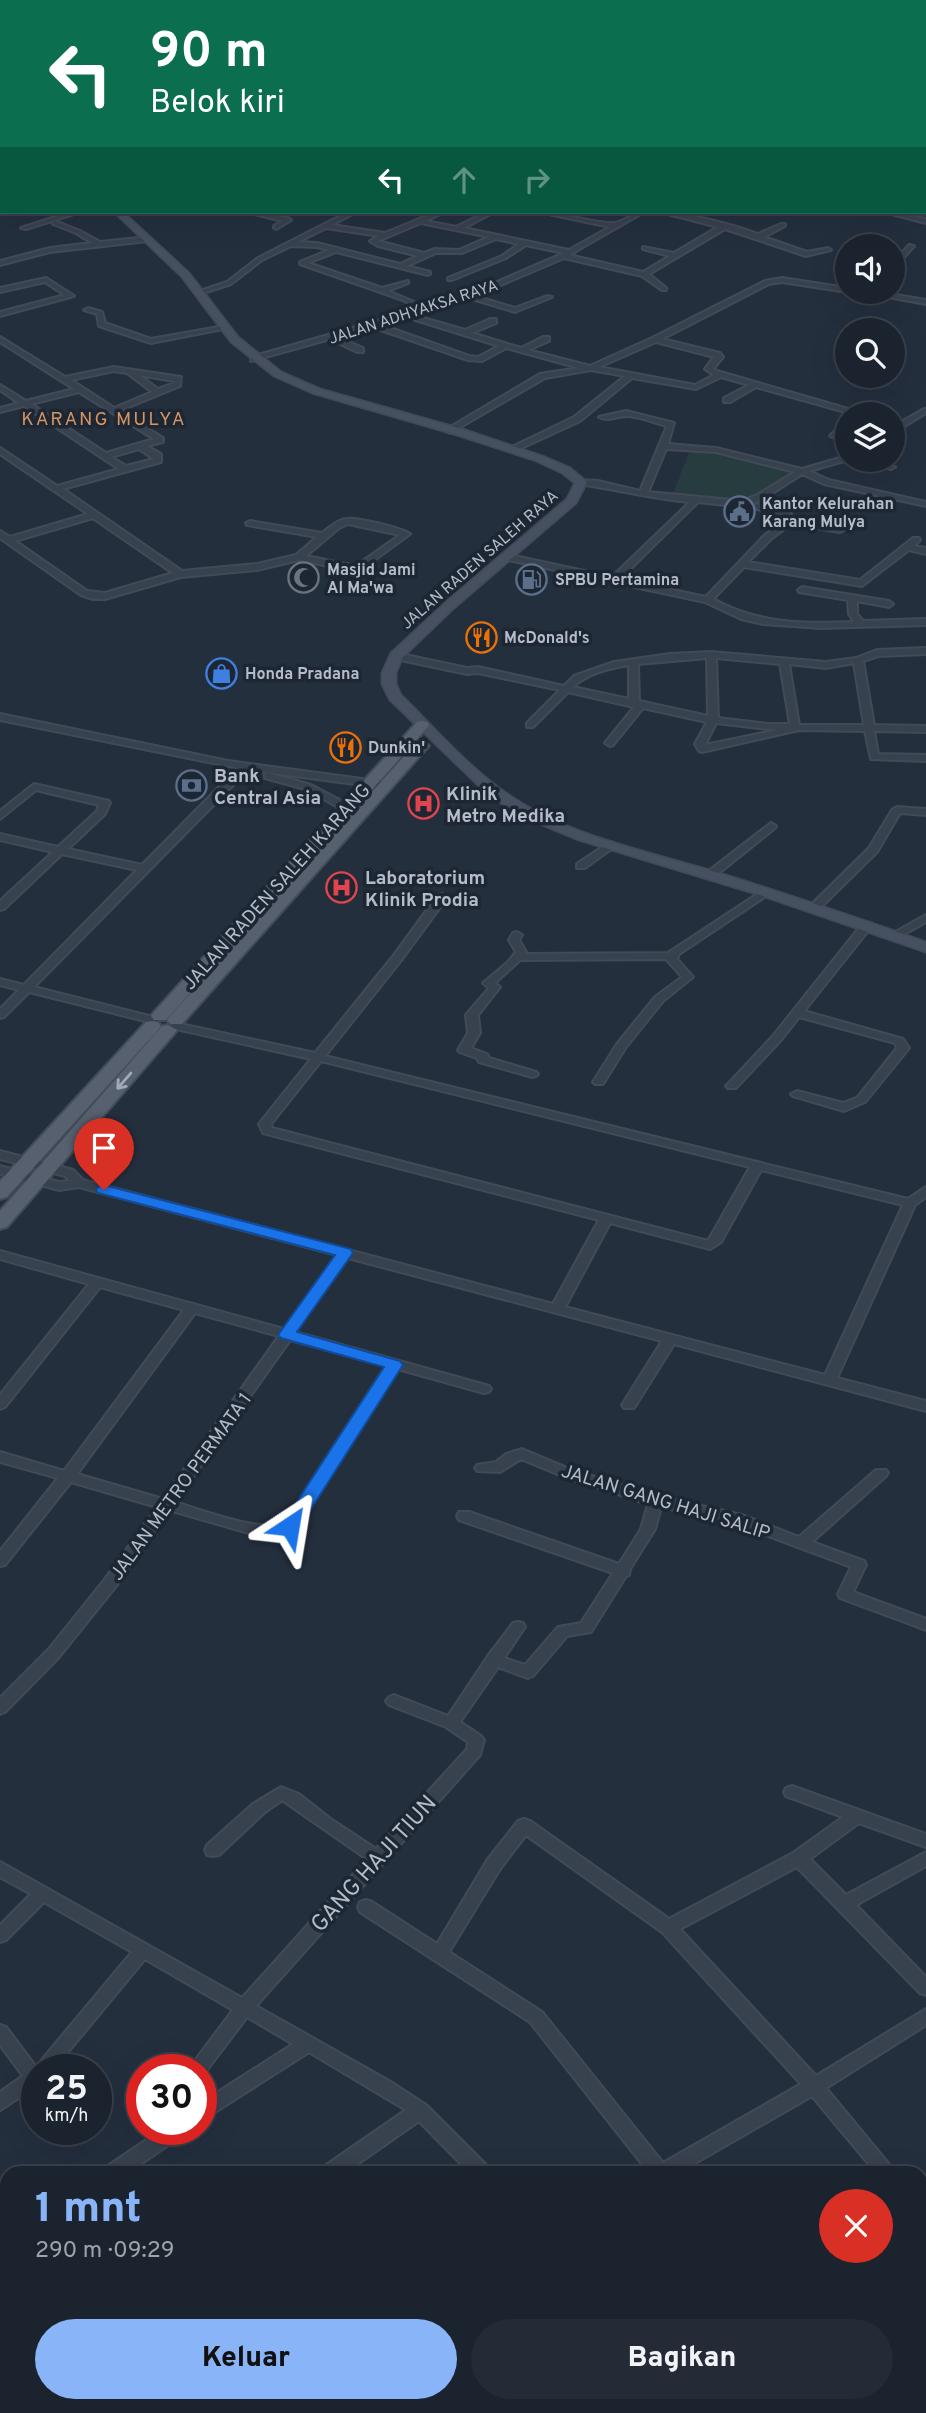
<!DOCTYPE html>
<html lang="id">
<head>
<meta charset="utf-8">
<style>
  body { margin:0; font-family:Overpass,sans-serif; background:#242b36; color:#f1f3f6; height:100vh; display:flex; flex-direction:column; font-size:26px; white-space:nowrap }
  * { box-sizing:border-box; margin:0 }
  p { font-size:23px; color:#a0a4aa }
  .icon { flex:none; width:38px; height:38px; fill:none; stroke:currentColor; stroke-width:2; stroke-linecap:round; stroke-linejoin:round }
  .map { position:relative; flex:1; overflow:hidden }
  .sheet { position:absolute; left:0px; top:2166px; width:928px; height:247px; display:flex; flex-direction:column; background:#1b232e; border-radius:21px 21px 0 0; box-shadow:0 7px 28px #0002,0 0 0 2px #39404a }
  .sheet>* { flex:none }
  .guide { position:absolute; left:0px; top:0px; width:928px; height:214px; box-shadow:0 7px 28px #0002,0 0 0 2px #39404a; background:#0b6e4f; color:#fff; overflow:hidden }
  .controls { position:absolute; left:835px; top:234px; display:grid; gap:14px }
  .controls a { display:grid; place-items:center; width:70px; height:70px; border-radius:50%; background:#1b232e; box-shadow:0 7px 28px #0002,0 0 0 2px #39404a; font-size:35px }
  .speed { position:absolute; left:21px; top:2054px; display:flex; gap:14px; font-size:35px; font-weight:700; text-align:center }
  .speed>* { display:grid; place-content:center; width:91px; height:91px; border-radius:50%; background:#1b232e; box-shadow:0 7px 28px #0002,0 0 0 2px #39404a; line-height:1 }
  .speed small { font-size:18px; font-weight:400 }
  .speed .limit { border:10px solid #d22; background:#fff; color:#111 }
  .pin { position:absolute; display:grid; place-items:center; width:60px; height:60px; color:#fff; margin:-72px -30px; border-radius:50% 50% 50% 0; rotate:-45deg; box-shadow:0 0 7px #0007 }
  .pin .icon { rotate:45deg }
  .me { position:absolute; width:77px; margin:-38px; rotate:33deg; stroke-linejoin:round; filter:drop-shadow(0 0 5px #0008) }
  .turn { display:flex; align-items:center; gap:24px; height:147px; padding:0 35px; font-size:32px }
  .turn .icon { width:91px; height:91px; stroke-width:2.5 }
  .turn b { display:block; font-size:49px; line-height:60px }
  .lanes { display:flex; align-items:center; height:66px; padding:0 35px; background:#0003; justify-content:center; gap:35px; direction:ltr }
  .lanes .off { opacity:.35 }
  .round { display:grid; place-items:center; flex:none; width:74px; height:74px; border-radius:37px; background:#242b36 }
  .head { display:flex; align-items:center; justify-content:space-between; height:119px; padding:0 35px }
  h1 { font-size:42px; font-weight:800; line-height:52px; color:#8ab4f8 }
  .primary-button { display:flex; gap:14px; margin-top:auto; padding:14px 35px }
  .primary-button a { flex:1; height:80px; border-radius:42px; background:#8ab4f8; color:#111; font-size:28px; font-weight:800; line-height:80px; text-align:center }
  .primary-button a+a { background:#242b36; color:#f1f3f6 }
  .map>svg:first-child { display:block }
  .green { fill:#263c3f }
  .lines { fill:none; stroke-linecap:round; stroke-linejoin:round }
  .street-casing { stroke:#414a57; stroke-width:4 }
  .secondary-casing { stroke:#414a57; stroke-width:3 }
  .primary-casing { stroke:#414a57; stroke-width:4 }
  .street { fill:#38414e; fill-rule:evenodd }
  .secondary { fill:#465061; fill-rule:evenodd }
  .primary { fill:#56606e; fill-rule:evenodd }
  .oneway { stroke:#a1aab7 }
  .route { fill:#1a73e8; stroke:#114b97; stroke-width:2 }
  .labels { text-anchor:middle; stroke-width:7; stroke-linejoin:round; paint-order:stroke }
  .far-street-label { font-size:16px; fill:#b4bcc9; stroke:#1d2633 }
  .far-poi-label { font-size:16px; font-weight:bold; fill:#b4bcc9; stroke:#1d2633; text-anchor:start }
  .far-quarter-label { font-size:19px; letter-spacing:2px; fill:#d59563; stroke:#1d2633 }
  .poi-label { font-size:19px; font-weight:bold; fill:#b4bcc9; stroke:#1d2633; text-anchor:start }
  .street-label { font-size:19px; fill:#b4bcc9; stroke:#1d2633 }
  .near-street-label { font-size:23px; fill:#b4bcc9; stroke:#1d2633 }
</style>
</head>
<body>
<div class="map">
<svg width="926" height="2413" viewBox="0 0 926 2413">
  <rect width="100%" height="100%" fill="#242f3e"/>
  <!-- green -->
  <polygon class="green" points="690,450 716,452 798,471 758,497 743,503 672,496"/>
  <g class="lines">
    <defs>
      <g id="street">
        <polygon points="44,0 51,0 52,2 46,2"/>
        <polygon points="102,0 109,0 110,2 104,2"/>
        <polygon points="175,0 182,0 183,2 177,2"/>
        <polygon points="247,0 256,2 249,2"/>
        <polygon points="427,0 439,0 423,2"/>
        <polygon points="537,0 546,2 539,2"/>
        <polygon points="605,0 614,2 607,2"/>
        <polygon points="778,0 787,2 780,2"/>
        <polygon points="0,11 2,12 2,16 0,15"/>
        <polygon points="0,57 2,58 2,62 0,61"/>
        <rect x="0" y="137" width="2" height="4"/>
        <polygon points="71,212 80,212 26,229 21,228"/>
        <polygon points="254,212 288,218 291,220 276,229 274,228 274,226 282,221 254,214"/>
        <path d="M348 212H356L332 225 385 233 436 212H444L426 221 456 227 486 212H494L464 228 569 250 610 227 539 212C564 212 589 223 613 223 624 223 632 212 644 212L569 255 643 272 670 256 643 249V247L674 253 718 227 660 212C686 212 734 225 758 234L781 224H785V226L764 237 807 252 828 248 831 250 806 256 725 229 649 274 666 288V290H662L642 276 564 258 475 296 515 308 547 296 552 297 515 312 469 298 413 315 465 330 490 319H496V323L472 333 521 348 543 337H549V341L528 350 590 366 652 338 765 281 782 278 847 288V292L782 282 769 284 662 339 720 353 723 357 713 369 717 371 869 415H856L756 387 730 402H724V398L749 385 721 377 696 389 632 378 580 421 513 452 509 450 510 448 574 417 625 376 591 370 545 378 450 433 446 431 447 429 540 374 579 368 506 348 482 361 468 360 372 327 337 337 363 348V352H357L330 339 251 361V357L419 309 403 300 300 264V262L329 250 317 247 291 246 262 260 231 284 200 294 197 292 227 282 258 258ZM421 223 489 237 459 250 435 249 424 253 378 241ZM326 228 379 236 370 241 378 246 418 256 400 264 317 243 298 242ZM496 239 519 244 502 256 448 278V280H452L506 258 526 245 564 253 467 295 426 307 388 291 408 283V281L382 288 308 263 336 252 428 275 430 274V272L407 266 436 253H462ZM406 317 499 346 478 357 469 356 379 324ZM656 342 714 357 705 369 714 375 695 385 599 367Z"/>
        <polygon points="884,212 894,212 926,219 926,223"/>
        <polygon points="55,221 80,231 100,242 148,237 151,239 148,241 50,252 0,265 0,261 50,248 92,243 76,233 53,224 53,222"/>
        <polygon points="909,245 914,246 892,271 892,264"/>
        <polygon points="46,278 74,296 0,316 0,312 65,295 45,282 0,292 0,288"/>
        <polygon points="861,292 878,292 926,300 926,304"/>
        <polygon points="88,308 102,312 105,323 151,339 224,326 228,328 151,343 99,326 97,314 84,310"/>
        <path d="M0 337 65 377 114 367 181 377 180 386 119 411 163 438V442L147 446 161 454V462L63 489 182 571 257 564 296 555 317 537 247 525 246 523 250 521 322 533C329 528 337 520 346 519 357 517 401 528 410 534L358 572 299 560 257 570 181 577 105 599H93L81 595 0 538V531L10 537 88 514 0 454V448L57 486 119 469 24 406 0 412V408L19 403 0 390V385L26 401 74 389 0 342ZM114 371 127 373 152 392 114 408 71 380ZM139 375 174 381V383L158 389ZM79 392 154 439 106 453 31 404ZM139 449 154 459 126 466 111 457ZM93 518 173 573 105 593 87 591 15 541ZM348 524 400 535 356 566 306 556 339 528Z"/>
        <polygon points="924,409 926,409 926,413 903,427 896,425"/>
        <path d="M626 411 674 423 668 444 716 448 802 469 847 456 848 460 809 471 829 480 926 502V506L824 484 802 474 763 499 753 503 791 514 793 519 840 528 844 530 840 532 791 524 771 539 748 562 860 580 913 538H919L920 540 914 546 926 548V554L909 550 862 586 744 567 713 599C758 624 804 624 854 622L849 614 848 600 799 592 798 590 802 587 889 601 893 604 889 607 857 601V614L863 621 926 619V625L821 628 763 624 741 619 705 602 503 559 502 557 506 554 612 577 690 502C652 499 616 489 578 484V480L598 481 640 491 667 426C655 423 639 416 627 416 616 416 610 422 599 417ZM666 449 716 452 795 472 757 495 742 501 648 492ZM698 502 754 508 784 517 785 520 765 535 706 597 620 579Z"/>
        <polygon points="844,422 847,422 847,428 839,435 847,438 847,443 830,436"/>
        <polygon points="860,460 874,460 895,467 891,469"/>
        <path d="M926 648V654L878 656 863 661 874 725 926 726V732L874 731 878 754 926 755V761L871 759 865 731 799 730 702 752 699 751 695 744 707 722 643 708 613 745 610 746 605 743 634 707 568 692 533 727H527V723L560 690 478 673 467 674 396 659 391 656 396 653 467 668 478 667 564 686 574 676 614 662 670 654 711 652 826 662 856 658 877 650ZM707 658 708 716 639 701 638 664ZM716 658 780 664 790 724H768L718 718ZM854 663 864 725H799L789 664 826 668ZM629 665V699L573 687C586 674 610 668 629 665ZM716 723 777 730 705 745Z"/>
        <polygon points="0,714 228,761 385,782 390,785 385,788 248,770 34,987 157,1018 159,1020 157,1022 153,1023 29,992 4,1017 0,1018 0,1009 19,990 0,985 0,979 24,985 137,870 62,854 4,909 0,910 0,901 53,852 0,840 0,834 58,847 97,811 99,805 36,790 0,819 0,811 34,784 109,801 110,803 105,814 68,849 142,865 238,768 0,720"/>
        <polygon points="268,773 311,785 349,805 367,808 368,810 363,813 342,809 305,789 265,778 265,774"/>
        <polygon points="897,807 926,809 926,815 900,813 877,852 818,910 810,910 809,908 810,906 869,848 892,810"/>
        <polygon points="771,823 776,826 775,828 714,877 706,877 706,873"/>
        <polygon points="610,842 614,843 614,847 585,868 577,868 577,864"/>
        <polygon points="765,889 769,890 769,894 679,954 677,959 693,977 663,1001 626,1047 603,1084 595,1084 593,1082 617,1044 655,997 682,977 666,959 520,960 495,983 500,987 478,1015 480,1033 471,1048 487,1054 489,1058 536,1072 538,1074 536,1076 532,1077 479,1062 477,1058 460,1052 458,1050 468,1033 466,1015 489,988 483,983 508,962 516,952 509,940 513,933 517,932 522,935 519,940 526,952 525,954 668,953"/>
        <path d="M442 894 447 897 446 899 402 959 325 1056 908 1199 926 1187V1197L915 1205 837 1378 926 1401V1411L674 1344 634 1408H624L622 1405 662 1341 348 1258 295 1332 489 1386 491 1389 489 1392 484 1393 398 1369 295 1530 281 1537 259 1536 169 1510 116 1586 59 1657 5 1712 0 1714V1698L49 1649 106 1578 157 1507 71 1482 5 1565 0 1566V1551L58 1478 0 1462V1452L64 1471 184 1310 100 1287 5 1407 0 1409V1395L89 1284 0 1259V1251L284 1329 337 1255 79 1187 59 1190 0 1174V1166L59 1182 70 1181 65 1176 0 1159V1151L73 1170 83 1180 553 1304 599 1220 263 1133 259 1124 311 1059 176 1029 170 1026 176 1023 315 1053 394 955 438 895ZM321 1061 750 1167 708 1241 272 1128 271 1124ZM761 1170 903 1205 825 1375 565 1307 610 1223 710 1249 721 1242ZM195 1313 279 1336 163 1499 77 1474ZM290 1340 386 1366 285 1522C267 1535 198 1509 175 1502Z"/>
        <polygon points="926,915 926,922 899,937 895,938 890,935"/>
        <polygon points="867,922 871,923 872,925 871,927 804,1011 903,1039 909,1048 865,1102 844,1111 793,1096 791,1094 797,1091 843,1103 857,1098 897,1048 895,1043 799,1017 781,1040 736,1088 728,1088 726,1086 728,1084 773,1036 863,923"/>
        <polygon points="522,1449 572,1470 657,1496 742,1515 799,1537 876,1470 886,1470 888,1473 886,1476 812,1542 864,1561 866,1565 853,1592 926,1619 926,1630 840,1598 838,1594 851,1567 734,1523 661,1507 655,1529 630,1569 629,1575 626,1576 591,1632 567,1636 533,1676 528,1678 498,1667 460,1722 481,1736 484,1740 480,1755 256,2006 389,2081 426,2105 489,2168 492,2174 471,2174 419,2121 343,2174 319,2174 322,2168 406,2110 309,2052 201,2121 201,2103 293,2044 247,2017 203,2075 201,2076 201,2070 188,2070 233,2010 145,1959 53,2070 37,2070 37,2086 0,2110 0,2092 23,2076 0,2045 0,2025 6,2027 36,2067 132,1952 44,1902 6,1940 0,1942 0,1925 31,1894 0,1877 0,1862 242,1998 367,1859 282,1800 265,1812 219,1855 213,1856 207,1855 205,1850 207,1845 253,1804 281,1787 299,1794 332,1820 376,1849 467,1749 468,1742 446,1727 389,1705 386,1701 389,1697 394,1695 399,1697 448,1716 488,1656 513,1623 518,1622 523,1623 525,1627 504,1658 525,1665 558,1627 581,1623 613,1573 459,1520 457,1516 459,1512 469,1512 619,1564 641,1529 648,1504 562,1476 521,1459 500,1472 477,1471 475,1468 477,1465 496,1462 506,1454"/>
        <path d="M792 1786 926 1834V1847L859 1823 810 1859 846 1895 926 1852V1866L856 1905 926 1977V1995L920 1993 797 1867 680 1929 816 2076 926 2009V2025L826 2088 897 2174H877L812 2096 676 2174H650L530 2022 360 1912 358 1907 360 1902 366 1900 372 1902 437 1944 488 1859 518 1821 524 1819 530 1821 669 1919 793 1853 843 1817 786 1796 784 1792 786 1788ZM526 1835 662 1932 801 2084 663 2163 542 2012 449 1952 500 1869Z"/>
        <polygon points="161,2130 184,2130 181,2136 126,2174 102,2174 105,2168"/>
        <polygon points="920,2204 926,2206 926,2226 920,2224"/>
        <polygon points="7,2238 7,2257 5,2257 7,2259 7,2283 0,2279 0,2240"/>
        <polygon points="92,2406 113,2406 116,2413 95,2413"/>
        <polygon points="231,2406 257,2406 253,2413 228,2413"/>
        <polygon points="499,2406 525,2406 521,2413 496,2413"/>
        <polygon points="667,2406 689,2406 692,2413 671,2413"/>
        <polygon points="845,2406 868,2406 871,2413 849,2413"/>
      </g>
      <g id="secondary">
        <polygon points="459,0 469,0 471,2 461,2"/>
        <polygon points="785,0 801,0 782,2"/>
        <rect x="0" y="67" width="2" height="4"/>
        <polygon points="0,128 2,129 2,136 0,135"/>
        <path d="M114 212H123L189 273 238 337 281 372 320 389 462 429 542 456 570 468 587 482 576 503 454 608 402 658 396 673V684L401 695C437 730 472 772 515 799 572 836 644 851 709 870 782 892 854 917 926 942V952L760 895 579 840 531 820 504 805 479 786 390 700 382 684V673L391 653 446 602 567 499 575 483 562 473 534 460 454 434 312 393 274 376 231 342 182 277Z"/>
      </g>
      <g id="primary">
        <polygon points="422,721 427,722 429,725 427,728 166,1020 154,1020 151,1016 154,1012 417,722"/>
        <polygon points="421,741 429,746 426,749 182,1024 170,1024 167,1020 170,1016 416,743"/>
        <polygon points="152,1021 158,1022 161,1026 158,1030 7,1197 0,1199 0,1181 146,1022"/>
        <polygon points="168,1025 177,1030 174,1034 7,1227 0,1229 0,1211 162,1026"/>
      </g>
    </defs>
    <!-- street casing -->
    <use href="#street" class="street-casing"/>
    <!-- secondary casing -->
    <use href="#secondary" class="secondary-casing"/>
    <!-- primary casing -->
    <use href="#primary" class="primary-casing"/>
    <!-- street -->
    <use href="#street" class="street"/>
    <!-- secondary -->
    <use href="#secondary" class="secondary"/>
    <!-- primary -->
    <use href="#primary" class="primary"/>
  </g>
  <!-- one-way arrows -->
  <defs><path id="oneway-shaft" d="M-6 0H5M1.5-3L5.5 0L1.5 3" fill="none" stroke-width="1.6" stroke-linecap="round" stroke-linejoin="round" transform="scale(1.75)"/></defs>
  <use class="oneway" href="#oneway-shaft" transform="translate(124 1081) rotate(131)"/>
  <!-- route -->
  <polygon class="route" points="104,1185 351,1249 353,1253 297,1332 400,1361 403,1365 297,1531 284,1531 281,1526 384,1367 281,1338 278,1335 335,1255 98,1193 96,1190 98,1187"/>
  <!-- icons -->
  <defs>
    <symbol id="civic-ring" viewBox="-11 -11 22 22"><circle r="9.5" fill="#1d2633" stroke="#5c6f8a" stroke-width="1.5"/><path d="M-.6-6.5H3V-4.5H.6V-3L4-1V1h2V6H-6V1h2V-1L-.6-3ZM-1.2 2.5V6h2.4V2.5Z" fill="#5c6f8a"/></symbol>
    <symbol id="mosque-ring" viewBox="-11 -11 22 22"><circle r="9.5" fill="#1d2633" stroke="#6b7280" stroke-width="1.5"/><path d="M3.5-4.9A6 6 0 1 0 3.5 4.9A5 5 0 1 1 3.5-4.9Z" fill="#6b7280"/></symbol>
    <symbol id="fuel-ring" viewBox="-11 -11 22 22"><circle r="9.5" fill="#1d2633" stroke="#5c6f8a" stroke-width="1.5"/><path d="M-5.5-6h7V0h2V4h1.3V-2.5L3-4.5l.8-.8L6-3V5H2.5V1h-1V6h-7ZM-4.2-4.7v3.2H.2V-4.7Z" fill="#5c6f8a"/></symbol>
    <symbol id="restaurant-ring" viewBox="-11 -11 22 22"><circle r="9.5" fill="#1d2633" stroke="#e8710a" stroke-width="1.5"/><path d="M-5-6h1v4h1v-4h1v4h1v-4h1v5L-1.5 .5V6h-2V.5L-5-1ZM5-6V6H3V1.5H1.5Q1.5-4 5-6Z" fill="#e8710a"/></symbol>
    <symbol id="shop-ring" viewBox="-11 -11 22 22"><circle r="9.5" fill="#1d2633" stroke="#3f7fe0" stroke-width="1.5"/><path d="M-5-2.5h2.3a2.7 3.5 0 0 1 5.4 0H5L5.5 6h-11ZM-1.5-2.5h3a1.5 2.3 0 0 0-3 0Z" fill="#3f7fe0"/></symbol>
    <symbol id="bank-ring" viewBox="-11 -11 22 22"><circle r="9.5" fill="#1d2633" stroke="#5c6f8a" stroke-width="1.5"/><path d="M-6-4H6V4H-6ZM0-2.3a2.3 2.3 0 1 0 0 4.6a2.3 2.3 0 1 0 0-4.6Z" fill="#5c6f8a"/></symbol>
    <symbol id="hospital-ring" viewBox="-11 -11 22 22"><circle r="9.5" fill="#1d2633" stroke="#e0444e" stroke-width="1.5"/><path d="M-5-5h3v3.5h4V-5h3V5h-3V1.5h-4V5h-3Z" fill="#e0444e"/></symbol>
  </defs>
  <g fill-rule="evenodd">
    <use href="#civic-ring" x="722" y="494" width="35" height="35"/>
    <use href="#mosque-ring" x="286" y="560" width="35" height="35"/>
    <use href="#fuel-ring" x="514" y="562" width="35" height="35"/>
    <use href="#restaurant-ring" x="464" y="620" width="35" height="35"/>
    <use href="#shop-ring" x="204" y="656" width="35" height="35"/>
    <use href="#restaurant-ring" x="328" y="730" width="35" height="35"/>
    <use href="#bank-ring" x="174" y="768" width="35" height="35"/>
    <use href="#hospital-ring" x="406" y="786" width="35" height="35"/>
    <use href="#hospital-ring" x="324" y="870" width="35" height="35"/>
  </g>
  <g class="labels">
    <!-- far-street labels -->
    <g class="far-street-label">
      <text transform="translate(413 311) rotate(-18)" y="6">JALAN ADHYAKSA RAYA</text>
      <text transform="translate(479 559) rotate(-41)" y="6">JALAN RADEN SALEH RAYA</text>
    </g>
    <!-- far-poi labels -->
    <g class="far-poi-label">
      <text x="762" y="509">Kantor Kelurahan<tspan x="762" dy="18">Karang Mulya</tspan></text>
      <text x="327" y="575">Masjid Jami<tspan x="327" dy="18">Al Ma'wa</tspan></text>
      <text x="555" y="585">SPBU Pertamina</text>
      <text x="504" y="643">McDonald's</text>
      <text x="245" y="679">Honda Pradana</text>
      <text x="368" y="753">Dunkin'</text>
    </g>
    <!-- far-quarter labels -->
    <g class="far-quarter-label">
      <text x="104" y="425">KARANG MULYA</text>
    </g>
    <!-- poi labels -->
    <g class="poi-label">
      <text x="214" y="782">Bank<tspan x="214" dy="22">Central Asia</tspan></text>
      <text x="446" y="800">Klinik<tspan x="446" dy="22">Metro Medika</tspan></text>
      <text x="365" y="884">Laboratorium<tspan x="365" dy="22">Klinik Prodia</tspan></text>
    </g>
    <!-- street labels -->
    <g class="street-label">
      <text transform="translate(276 886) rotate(-48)" y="7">JALAN RADEN SALEH KARANG</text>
      <text transform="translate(180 1486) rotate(-54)" y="7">JALAN METRO PERMATA 1</text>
      <text transform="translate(666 1501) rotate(17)" y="7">JALAN GANG HAJI SALIP</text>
    </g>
    <!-- near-street labels -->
    <g class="near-street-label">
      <text transform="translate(373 1863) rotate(-48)" y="8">GANG HAJI TIUN</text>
    </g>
  </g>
</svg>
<div class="controls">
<a><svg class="icon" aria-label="sound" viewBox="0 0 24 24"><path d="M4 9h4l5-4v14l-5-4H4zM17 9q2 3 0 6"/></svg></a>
<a><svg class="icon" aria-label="search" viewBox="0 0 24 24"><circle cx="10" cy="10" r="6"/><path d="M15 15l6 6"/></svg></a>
<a><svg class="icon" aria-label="layers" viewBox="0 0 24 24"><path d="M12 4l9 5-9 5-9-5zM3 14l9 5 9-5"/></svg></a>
</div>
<div class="speed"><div>25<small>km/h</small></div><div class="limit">30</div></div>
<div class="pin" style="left:104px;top:1190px;background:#d93025"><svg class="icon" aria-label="arrive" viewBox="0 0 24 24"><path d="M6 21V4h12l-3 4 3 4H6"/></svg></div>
<svg class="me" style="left:290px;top:1526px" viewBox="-20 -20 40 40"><path d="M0-17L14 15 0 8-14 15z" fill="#1a73e8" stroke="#fff" stroke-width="4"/></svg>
<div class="guide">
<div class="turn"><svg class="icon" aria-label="left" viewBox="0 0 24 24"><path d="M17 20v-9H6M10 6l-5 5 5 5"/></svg><div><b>90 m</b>Belok kiri</div></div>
<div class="lanes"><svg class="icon" aria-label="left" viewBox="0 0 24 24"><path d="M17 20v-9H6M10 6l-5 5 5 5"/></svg><svg class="icon off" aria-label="ahead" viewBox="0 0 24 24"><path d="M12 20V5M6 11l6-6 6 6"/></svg><svg class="icon off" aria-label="right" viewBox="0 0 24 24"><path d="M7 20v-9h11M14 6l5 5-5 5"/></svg></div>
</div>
<section class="sheet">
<div class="head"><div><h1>1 mnt</h1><p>290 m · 09:29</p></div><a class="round" style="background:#d93025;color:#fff"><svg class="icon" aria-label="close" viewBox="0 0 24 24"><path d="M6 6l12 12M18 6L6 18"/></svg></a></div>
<div class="primary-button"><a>Keluar</a><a>Bagikan</a></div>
</section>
</div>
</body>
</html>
